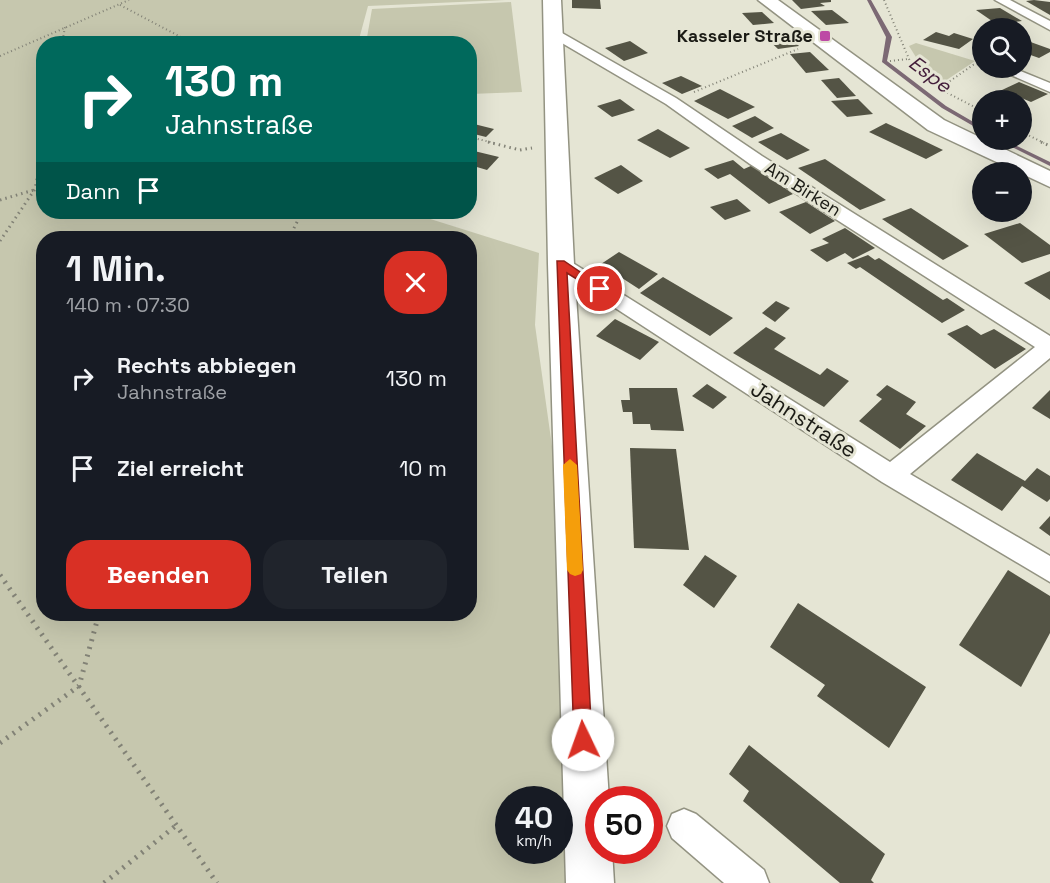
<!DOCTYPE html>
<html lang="de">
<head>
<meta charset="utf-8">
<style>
  body { margin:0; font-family:"Space Grotesk",sans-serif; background:#20242c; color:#f1f3f6; height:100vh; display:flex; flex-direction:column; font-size:22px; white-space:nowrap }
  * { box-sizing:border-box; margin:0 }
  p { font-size:20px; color:#9ea1a6 }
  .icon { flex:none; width:33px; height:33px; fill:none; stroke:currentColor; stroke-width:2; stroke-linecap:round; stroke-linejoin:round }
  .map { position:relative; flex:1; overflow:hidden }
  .panel { position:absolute; left:36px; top:231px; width:441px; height:390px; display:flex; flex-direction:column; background:#171b24; border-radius:24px; box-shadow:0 6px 24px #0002 }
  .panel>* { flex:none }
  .top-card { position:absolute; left:36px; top:36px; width:441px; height:183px; border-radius:24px; box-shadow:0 6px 24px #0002; background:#00695c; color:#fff; overflow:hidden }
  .fabs { position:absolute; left:972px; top:18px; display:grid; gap:12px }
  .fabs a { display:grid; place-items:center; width:60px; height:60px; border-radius:50%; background:#171b24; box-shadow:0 6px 24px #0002; font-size:30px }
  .speed { position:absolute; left:495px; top:786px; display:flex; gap:12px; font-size:30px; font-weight:700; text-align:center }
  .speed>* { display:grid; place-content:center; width:78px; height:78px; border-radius:50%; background:#171b24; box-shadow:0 6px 24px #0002; line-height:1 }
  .speed small { font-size:15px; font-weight:400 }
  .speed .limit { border:9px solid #d22; background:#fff; color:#111 }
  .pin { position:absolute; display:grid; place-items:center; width:51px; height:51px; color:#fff; margin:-26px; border:3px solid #fff; border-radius:50%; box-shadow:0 2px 6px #0007 }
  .me { position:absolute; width:66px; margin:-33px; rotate:357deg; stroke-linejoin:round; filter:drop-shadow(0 0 4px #0008) }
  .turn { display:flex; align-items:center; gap:21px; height:126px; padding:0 30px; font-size:27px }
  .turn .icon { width:78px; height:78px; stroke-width:2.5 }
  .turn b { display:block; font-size:42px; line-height:51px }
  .then { display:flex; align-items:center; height:57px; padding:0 30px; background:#0003; gap:12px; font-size:22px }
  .round { display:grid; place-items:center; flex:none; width:63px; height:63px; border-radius:24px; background:#20242c }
  .summary { display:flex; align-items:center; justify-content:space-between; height:102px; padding:0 30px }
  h1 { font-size:36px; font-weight:700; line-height:45px }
  .primary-button { display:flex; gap:12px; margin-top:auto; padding:12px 30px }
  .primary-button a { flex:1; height:69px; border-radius:24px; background:#d93025; color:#fff; font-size:24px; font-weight:700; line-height:69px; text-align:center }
  .primary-button a+a { background:#20242c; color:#f1f3f6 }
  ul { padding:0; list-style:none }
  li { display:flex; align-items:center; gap:18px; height:90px; padding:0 30px }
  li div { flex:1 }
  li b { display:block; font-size:22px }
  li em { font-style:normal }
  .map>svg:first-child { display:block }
  .green { fill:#c6c7ae; fill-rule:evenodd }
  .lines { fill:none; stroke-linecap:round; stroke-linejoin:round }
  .stream { fill:#7c6974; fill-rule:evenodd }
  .building { fill:#545445 }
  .street-casing { stroke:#939382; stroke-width:3 }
  .secondary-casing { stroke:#939382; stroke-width:3 }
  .path-far2 { stroke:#828276; stroke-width:2; stroke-dasharray:1 3; stroke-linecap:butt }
  .path-far1 { stroke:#828276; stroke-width:3; stroke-dasharray:1.5 4; stroke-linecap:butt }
  .path { stroke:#828276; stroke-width:5; stroke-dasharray:2 6; stroke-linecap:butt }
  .street { fill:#fff; fill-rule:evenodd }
  .secondary { fill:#fff; fill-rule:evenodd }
  .route { fill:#d93025; stroke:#8d1f18; stroke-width:1.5 }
  .slow { fill:#f59e0b }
  .poi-dot { fill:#bd4aa5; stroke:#e5e5d4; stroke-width:2 }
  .labels { text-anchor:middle; stroke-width:6; stroke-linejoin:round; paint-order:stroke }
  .far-poi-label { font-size:18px; font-weight:bold; fill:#1b1b15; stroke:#e5e5d4; text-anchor:end }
  .far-street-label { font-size:18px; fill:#1b1b15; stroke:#e5e5d4 }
  .far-water-label { font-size:20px; font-style:italic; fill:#421c39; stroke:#e5e5d4 }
  .street-label { font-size:22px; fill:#1b1b15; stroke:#e5e5d4 }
</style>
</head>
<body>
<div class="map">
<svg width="1050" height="883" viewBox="0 0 1050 883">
  <rect width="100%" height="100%" fill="#e5e5d4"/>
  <!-- green -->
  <g class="green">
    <path d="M0 0H505L368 6 358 43 44 44V212H408L539 253 535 325 566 546 590 883H0ZM44 238H470V614H44ZM508 800H560V850H508Z"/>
    <polygon points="511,2 522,92 470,94 470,44 366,43 372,9"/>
    <polygon points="916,43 975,61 942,83 919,62 909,46"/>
  </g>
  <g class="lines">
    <!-- stream -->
    <g class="stream">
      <polygon points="867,0 871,0 892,37 887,61 946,106 982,127 982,131 942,108 882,62 886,37"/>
      <polygon points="998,140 1005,140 1050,162 1050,166"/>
    </g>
  </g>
  <!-- building -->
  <g class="building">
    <polygon points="572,0 600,0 601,9 572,8"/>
    <polygon points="792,0 831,0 831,2 820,3 825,6 801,9"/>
    <polygon points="1034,0 1050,2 1050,15 1026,1"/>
    <polygon points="1000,8 1022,21 1007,23 1001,20 992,21 976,10"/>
    <polygon points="832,10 849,23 826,25 811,11"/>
    <polygon points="762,12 774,23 753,25 742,13"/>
    <polygon points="784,31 799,46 778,49 762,34"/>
    <polygon points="936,32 949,36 954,33 973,39 959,49 923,40"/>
    <polygon points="1025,40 1050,49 1050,52 1039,58 1022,52 1022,42"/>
    <polygon points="630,41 648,53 624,61 605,48"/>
    <polygon points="810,52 829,70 806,73 790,54"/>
    <polygon points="681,76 702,86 682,94 662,83"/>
    <polygon points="839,78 856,96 837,98 821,80"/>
    <polygon points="1019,82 1048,94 1031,102 1002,90"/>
    <polygon points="720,89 755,107 728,119 694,101"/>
    <polygon points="620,99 635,110 612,117 597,106"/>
    <polygon points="858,99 873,114 847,117 831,101"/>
    <polygon points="755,116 774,128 752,138 732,126"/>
    <polygon points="886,123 914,136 943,150 926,159 869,132"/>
    <polygon points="474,124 494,129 486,137 470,133 470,127"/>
    <polygon points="658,129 690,148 670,158 637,140"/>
    <polygon points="781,133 810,150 787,160 758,142"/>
    <polygon points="470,150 499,157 487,170 470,165"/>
    <polygon points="825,159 886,200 860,210 798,168"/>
    <polygon points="733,160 744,169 753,165 793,194 769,204 730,174 718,179 704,169"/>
    <polygon points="621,165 643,181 618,194 594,178"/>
    <polygon points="737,199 751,211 725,220 710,207"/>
    <polygon points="806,202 835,221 810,234 779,212"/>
    <polygon points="911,208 969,246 943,260 882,219"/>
    <polygon points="1020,223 1050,245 1050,254 1022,263 984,234"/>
    <polygon points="845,228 875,248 853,259 845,253 827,262 810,250 829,243 822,239"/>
    <polygon points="619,252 658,274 639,289 622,278 617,281 595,268"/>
    <polygon points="868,255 875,260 879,258 943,300 947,298 965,310 942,323 860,267 856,269 847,263"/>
    <polygon points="1050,271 1050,300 1024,283"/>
    <polygon points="663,277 697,297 733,318 710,336 640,293"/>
    <polygon points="776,301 790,308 775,322 762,313"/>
    <polygon points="615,319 659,342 640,360 596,336"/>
    <polygon points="967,325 981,335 994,329 1026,349 995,369 947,334"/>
    <polygon points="766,327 786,338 774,349 820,375 827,368 849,381 824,407 733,353"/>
    <polygon points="707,384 727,397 713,409 692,396"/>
    <polygon points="887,385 916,402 906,414 926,426 900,449 859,421 882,399 876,395"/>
    <polygon points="629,388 677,388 684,431 651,430 650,424 633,424 632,412 623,412 621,400 630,400"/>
    <polygon points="1050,390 1050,419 1032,408"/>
    <polygon points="630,448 676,449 689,550 634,548"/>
    <polygon points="977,453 1025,481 1037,468 1050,476 1050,499 1047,502 1022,486 1002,511 951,480"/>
    <polygon points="1050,516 1050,536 1039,528"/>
    <polygon points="705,555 737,576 714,608 683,585"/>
    <polygon points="1008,570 1050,596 1050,633 1021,687 959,645"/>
    <polygon points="798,603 926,687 889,748 817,696 825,685 770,647"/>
    <polygon points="749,745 885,854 871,880 874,883 840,883 743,801 749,791 729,774"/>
  </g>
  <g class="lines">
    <defs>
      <g id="street">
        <polygon points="995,0 1010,0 1050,21 1050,30"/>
        <polygon points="555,29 676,98 762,156 1050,336 1050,358 910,474 1050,556 1050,582 882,482 554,268 551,264 554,260 568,260 890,462 1035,347 750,164 666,104 550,36 550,30"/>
        <polygon points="995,68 1013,68 1050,83 1050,92"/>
        <polygon points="684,809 696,814 764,870 769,883 724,883 672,838 667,826 672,814"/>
      </g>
      <g id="secondary">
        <polygon points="543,0 561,0 574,264 609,800 598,800 598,850 612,850 614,883 566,883 548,264"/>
        <polygon points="758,0 778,0 944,120 1050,171 1050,187 928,130"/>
      </g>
    </defs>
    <!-- street casing -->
    <use href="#street" class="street-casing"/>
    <!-- secondary casing -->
    <use href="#secondary" class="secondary-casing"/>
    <!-- path-far2 -->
    <g class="path-far2">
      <polyline points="884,0 912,66 940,89 982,111"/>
      <polyline points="120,5 194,44"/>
      <polyline points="62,44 65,27"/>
      <polyline points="0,56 129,0"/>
      <polyline points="890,61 908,59"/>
      <polyline points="940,88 973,65 982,63"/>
      <polyline points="694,92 798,49"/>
      <polyline points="1022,132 1044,143"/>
      <polyline points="470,137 494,143"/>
    </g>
    <!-- path-far1 -->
    <g class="path-far1">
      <polyline points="488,142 520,150 532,148"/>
      <polyline points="1041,142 1050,146"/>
      <polyline points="0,200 44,187"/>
      <polyline points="289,238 302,212"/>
      <polyline points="0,241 35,189 44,145"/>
    </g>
    <!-- path -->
    <g class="path">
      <polyline points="0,575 217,883"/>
      <polyline points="0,743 79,686 99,614"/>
      <polyline points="104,883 178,824"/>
    </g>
    <!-- street -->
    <use href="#street" class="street"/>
    <!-- secondary -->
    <use href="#secondary" class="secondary"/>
  </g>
  <!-- route -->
  <polygon class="route" points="557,261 564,261 605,289 596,291 567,273 592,740 590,747 583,749 577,747 574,740"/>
  <!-- slow -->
  <polygon class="slow" points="570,459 577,465 583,570 581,574 575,576 570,574 567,570 563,465"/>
  <!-- markers -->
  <rect class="poi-dot" x="819" y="30" width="12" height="12" rx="3"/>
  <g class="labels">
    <!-- far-poi labels -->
    <g class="far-poi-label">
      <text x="813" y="42">Kasseler Straße</text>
    </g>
    <!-- far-street labels -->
    <g class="far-street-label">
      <text transform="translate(803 189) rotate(32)" y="6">Am Birken</text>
    </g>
    <!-- far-water labels -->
    <g class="far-water-label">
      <text transform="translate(930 74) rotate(37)" y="7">Espe</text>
    </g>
    <!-- street labels -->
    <g class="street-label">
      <text transform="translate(804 419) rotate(33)" y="8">Jahnstraße</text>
    </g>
  </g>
</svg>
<div class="fabs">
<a><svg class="icon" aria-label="search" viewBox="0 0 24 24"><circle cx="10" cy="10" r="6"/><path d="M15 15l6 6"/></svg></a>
<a>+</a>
<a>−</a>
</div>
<div class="speed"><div>40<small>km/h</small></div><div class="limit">50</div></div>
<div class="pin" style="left:600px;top:289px;background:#d93025"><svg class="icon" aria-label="arrive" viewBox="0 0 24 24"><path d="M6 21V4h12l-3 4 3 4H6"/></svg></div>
<svg class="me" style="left:583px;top:740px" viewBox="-20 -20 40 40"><circle r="19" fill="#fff"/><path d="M0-13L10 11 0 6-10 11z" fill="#d93025"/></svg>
<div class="top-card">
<div class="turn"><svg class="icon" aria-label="right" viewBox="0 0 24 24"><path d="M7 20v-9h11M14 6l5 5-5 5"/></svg><div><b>130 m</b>Jahnstraße</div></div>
<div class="then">Dann<svg class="icon" aria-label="arrive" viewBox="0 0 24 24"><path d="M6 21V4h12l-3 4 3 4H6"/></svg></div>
</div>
<section class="panel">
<div class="summary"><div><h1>1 Min.</h1><p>140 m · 07:30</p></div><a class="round" style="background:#d93025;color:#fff"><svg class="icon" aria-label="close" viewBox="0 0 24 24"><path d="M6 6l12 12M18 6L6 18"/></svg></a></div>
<ul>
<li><svg class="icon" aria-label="right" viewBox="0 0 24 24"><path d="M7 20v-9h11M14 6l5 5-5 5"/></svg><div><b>Rechts abbiegen</b><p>Jahnstraße</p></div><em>130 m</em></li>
<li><svg class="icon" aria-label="arrive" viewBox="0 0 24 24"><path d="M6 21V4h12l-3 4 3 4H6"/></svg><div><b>Ziel erreicht</b></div><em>10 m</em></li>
</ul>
<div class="primary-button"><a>Beenden</a><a>Teilen</a></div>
</section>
</div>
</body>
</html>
